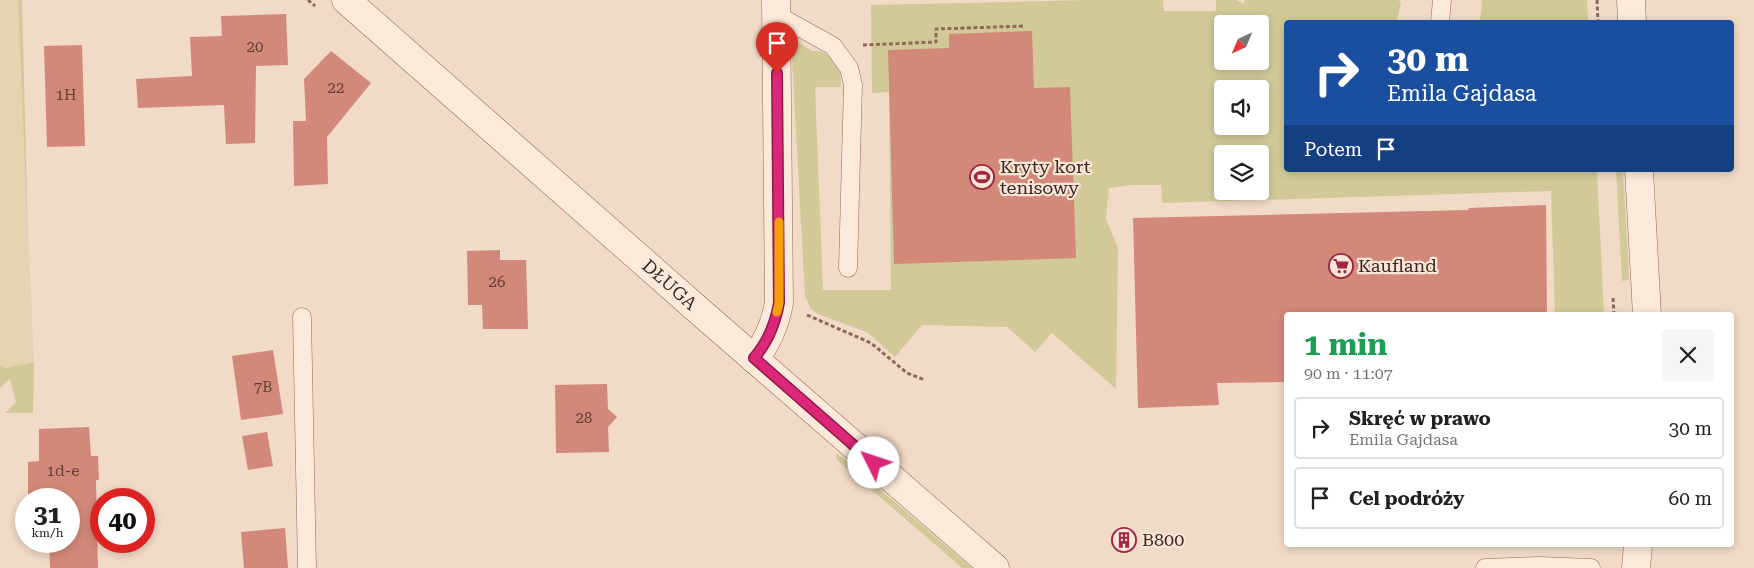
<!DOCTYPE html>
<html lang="pl">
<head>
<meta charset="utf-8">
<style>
  body { margin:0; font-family:"Roboto Serif",serif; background:#f6f6f6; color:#202124; height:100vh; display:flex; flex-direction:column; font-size:19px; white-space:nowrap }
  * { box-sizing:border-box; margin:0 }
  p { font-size:16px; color:#757577 }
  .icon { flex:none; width:28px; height:28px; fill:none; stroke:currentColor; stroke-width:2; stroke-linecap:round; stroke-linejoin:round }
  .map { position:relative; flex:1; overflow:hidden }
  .side { position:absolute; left:1284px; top:312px; width:450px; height:235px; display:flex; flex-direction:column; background:#fff; border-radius:5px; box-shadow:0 2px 8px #0003 }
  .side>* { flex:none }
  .top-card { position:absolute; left:1284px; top:20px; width:450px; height:152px; border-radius:5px; box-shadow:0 2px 8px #0003; background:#1a4fa0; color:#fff; overflow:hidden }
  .needle { width:32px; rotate:224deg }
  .buttons { position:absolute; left:1214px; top:15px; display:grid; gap:10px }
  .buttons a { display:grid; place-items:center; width:55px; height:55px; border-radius:5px; background:#fff; box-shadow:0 2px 8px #0003; font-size:25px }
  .speed { position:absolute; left:15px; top:488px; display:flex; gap:10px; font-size:25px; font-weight:700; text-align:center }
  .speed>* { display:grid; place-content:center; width:65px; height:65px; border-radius:50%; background:#fff; box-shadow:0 2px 8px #0003; line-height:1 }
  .speed small { font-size:12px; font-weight:400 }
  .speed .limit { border:8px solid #d22; background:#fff; color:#111 }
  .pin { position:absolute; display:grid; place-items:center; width:42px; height:42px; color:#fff; margin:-51px -21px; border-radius:50% 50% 50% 0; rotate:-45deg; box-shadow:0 0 5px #0007 }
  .pin .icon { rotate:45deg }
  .me { position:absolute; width:55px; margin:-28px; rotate:311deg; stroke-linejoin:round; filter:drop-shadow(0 0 4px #0008) }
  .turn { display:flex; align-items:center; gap:18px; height:105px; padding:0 20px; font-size:22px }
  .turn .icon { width:65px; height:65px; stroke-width:2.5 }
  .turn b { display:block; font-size:35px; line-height:42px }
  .then { display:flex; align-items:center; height:48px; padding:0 20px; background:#0003; gap:10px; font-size:19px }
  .round { display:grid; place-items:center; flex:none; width:52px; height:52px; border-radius:5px; background:#f6f6f6 }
  .head { display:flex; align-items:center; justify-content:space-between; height:85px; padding:0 20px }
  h1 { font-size:30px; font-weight:700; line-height:38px; color:#1e9e55 }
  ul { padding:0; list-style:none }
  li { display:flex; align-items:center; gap:15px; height:62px; margin:0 10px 8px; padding:0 10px; border:2px solid #e0e0e0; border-radius:5px }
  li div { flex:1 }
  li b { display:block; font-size:19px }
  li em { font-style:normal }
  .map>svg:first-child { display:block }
  .farmland { fill:#e7d2b2 }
  .green { fill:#d1ca98; fill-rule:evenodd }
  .building { fill:#d28979 }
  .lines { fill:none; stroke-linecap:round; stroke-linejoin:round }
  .service-casing { stroke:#8e695a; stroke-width:19 }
  .minor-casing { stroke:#8e695a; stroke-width:29 }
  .tertiary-casing { stroke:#8e695a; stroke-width:29 }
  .path { stroke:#8e695a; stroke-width:3; stroke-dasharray:4 2.5; stroke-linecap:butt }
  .service { stroke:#fbe9da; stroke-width:18 }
  .minor { stroke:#fbe9da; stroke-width:28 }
  .tertiary { stroke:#fbe9da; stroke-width:28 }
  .route-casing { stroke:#8e194d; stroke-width:12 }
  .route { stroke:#db2777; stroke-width:9 }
  .slow { stroke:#f59e0b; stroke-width:9 }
  .labels { text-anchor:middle; stroke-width:4.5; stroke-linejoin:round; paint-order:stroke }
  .number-label { font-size:15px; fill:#623f36 }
  .poi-label { font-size:18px; fill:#3d261f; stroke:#f8e6d6; text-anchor:start }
  .street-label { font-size:18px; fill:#3d261f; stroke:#f8e6d6 }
</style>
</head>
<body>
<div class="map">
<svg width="1754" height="568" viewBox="0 0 1754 568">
  <rect width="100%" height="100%" fill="#f1dac6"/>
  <!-- farmland -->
  <polygon class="farmland" points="0,0 18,0 34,362 6,368 0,365"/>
  <!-- green -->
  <g class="green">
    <polygon points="18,0 22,0 28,241"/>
    <path d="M1090 0H1163L1164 11H1216V0H1236L1244 4 1245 0H1398L1401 2 1397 22H1286V170H1597L1604 315H1555L1551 191 1162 203 1161 185H1132L1109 188 1106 219 1118 248 1116 389 1052 333 1035 352 1007 327 922 325 895 357 867 332 818 314 811 309 805 296 791 40 798 42 812 51H821L829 56 840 70 841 87H815L823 290H891L889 92 872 93 871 5ZM1222 24H1260V61H1222ZM1222 89H1260V126H1222ZM1222 154H1260V191H1222Z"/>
    <polygon points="1482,0 1587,0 1588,22 1480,22"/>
    <polygon points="1616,170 1623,170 1629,280 1622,281"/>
    <polygon points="34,362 33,413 5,413 16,402 10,379 0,388 0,365 6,368"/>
    <polygon points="837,454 842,457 972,568 962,568 945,553 837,460 836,456"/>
  </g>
  <!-- building -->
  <g class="building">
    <polygon points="286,14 288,65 256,66 255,143 226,144 224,105 138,108 136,79 192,76 190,37 222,36 221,16"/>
    <polygon points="1032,31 1034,88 1070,87 1076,258 894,264 888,50 949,48 949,34"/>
    <polygon points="82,45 85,146 47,147 44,46"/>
    <polygon points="331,51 371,83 327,137 328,184 294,186 293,121 306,121 304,79"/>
    <polygon points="1546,205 1547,315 1286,315 1286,382 1217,383 1219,405 1138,408 1133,218 1468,210 1469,208"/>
    <polygon points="500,250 500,260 526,260 528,329 483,329 482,305 468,305 467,251"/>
    <polygon points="273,350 283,414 241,420 232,356"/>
    <polygon points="607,384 608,409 617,417 608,427 609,452 556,453 555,385"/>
    <polygon points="89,427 91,456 98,456 99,480 96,480 98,568 50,568 49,541 69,541 69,499 48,499 48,497 28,496 28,462 39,461 39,429"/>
    <polygon points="267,432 273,466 248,470 242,436"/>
    <polygon points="285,528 288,568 244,568 241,532"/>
  </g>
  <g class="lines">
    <defs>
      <g id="service">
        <polyline points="777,15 833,46 849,68 853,85 848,268"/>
        <polyline points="1440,22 1442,0"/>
        <polyline points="302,317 307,568"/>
        <polyline points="1485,568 1539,566 1591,568"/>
      </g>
      <path id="minor" d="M754 359C768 342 775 325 779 303L776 0"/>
      <g id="tertiary">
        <path id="s1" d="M346 0 705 316 995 568"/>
        <polyline points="1631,0 1632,22"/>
        <polyline points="1639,170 1647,315"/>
        <polyline points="1636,568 1638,545"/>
      </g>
    </defs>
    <!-- service casing -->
    <use href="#service" class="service-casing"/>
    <!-- minor casing -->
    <use href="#minor" class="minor-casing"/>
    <!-- tertiary casing -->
    <use href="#tertiary" class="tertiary-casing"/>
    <!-- path -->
    <g class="path">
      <polyline points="308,0 315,6"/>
      <polyline points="1597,0 1598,22"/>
      <polyline points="863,45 936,42 936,29 1025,26"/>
      <polyline points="1613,298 1614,315"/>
      <polyline points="807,315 871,343 907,373 925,380"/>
    </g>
    <!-- service -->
    <use href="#service" class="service"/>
    <!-- minor -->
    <use href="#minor" class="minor"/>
    <!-- tertiary -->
    <use href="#tertiary" class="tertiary"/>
  </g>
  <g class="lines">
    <defs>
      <path id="route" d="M777 73 779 303C775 325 768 342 754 358L874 463"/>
    </defs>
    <!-- route casing -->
    <use href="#route" class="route-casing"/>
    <!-- route -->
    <use href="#route" class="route"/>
    <!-- slow -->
    <polyline class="slow" points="777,312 779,303 779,222"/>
  </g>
  <!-- icons -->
  <defs>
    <symbol id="stadium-ring" viewBox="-11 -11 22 22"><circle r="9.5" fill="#f8e6d6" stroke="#a12643" stroke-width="1.5"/><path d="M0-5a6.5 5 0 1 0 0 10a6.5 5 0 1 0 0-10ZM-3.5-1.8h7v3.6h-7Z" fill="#a12643"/></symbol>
    <symbol id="supermarket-ring" viewBox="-11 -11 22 22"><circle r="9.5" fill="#f8e6d6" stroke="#a12643" stroke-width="1.5"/><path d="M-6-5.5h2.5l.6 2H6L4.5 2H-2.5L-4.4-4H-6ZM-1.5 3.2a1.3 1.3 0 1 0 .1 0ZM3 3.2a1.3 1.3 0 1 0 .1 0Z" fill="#a12643"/></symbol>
    <symbol id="building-ring" viewBox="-11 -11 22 22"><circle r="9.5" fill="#f8e6d6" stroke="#a12643" stroke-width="1.5"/><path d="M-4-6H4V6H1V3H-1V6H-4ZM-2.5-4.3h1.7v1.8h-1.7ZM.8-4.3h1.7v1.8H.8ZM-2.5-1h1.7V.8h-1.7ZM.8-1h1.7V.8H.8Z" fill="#a12643"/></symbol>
  </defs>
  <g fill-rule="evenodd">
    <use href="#stadium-ring" x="968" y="163" width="28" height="28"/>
    <use href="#supermarket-ring" x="1327" y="252" width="28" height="28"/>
    <use href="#building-ring" x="1110" y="526" width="28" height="28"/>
  </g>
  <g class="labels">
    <!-- number labels -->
    <g class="number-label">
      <text x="255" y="52">20</text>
      <text x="336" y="93">22</text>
      <text x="66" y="100">1H</text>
      <text x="497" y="287">26</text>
      <text x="263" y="392">7B</text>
      <text x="584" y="423">28</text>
      <text x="63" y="476">1d-e</text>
    </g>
    <!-- poi labels -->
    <g class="poi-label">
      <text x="1000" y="173">Kryty kort<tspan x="1000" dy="21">tenisowy</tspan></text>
      <text x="1358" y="272">Kaufland</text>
      <text x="1142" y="546">B800</text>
    </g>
    <!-- street labels -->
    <g class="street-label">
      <text dy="6" stroke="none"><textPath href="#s1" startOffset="431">DŁUGA</textPath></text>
    </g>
  </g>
</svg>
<div class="buttons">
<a><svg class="needle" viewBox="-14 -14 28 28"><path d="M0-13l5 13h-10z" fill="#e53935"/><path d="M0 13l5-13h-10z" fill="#757577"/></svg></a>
<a><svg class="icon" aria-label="sound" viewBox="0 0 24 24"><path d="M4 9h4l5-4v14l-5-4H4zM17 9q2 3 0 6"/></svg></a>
<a><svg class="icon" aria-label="layers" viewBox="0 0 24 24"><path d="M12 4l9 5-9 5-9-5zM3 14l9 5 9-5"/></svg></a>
</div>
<div class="speed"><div>31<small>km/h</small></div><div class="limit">40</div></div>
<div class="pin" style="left:777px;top:73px;background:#d93025"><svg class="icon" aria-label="arrive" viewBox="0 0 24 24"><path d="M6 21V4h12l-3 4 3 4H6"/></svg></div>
<svg class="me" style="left:874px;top:463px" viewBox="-20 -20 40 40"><circle r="19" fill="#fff"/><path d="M0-13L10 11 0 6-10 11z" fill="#db2777"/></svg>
<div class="top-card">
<div class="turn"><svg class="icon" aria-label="right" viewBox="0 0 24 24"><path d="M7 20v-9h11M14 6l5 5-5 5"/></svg><div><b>30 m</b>Emila Gajdasa</div></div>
<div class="then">Potem<svg class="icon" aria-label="arrive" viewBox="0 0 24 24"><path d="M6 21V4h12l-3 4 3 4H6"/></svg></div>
</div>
<section class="side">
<div class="head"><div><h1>1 min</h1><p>90 m · 11:07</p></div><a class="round"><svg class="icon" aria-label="close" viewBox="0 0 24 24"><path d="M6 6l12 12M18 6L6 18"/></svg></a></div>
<ul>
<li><svg class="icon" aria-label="right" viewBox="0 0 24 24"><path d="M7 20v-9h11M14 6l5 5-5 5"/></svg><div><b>Skręć w prawo</b><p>Emila Gajdasa</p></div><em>30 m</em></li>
<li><svg class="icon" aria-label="arrive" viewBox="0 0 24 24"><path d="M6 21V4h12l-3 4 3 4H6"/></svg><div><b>Cel podróży</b></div><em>60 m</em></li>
</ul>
</section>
</div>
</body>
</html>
